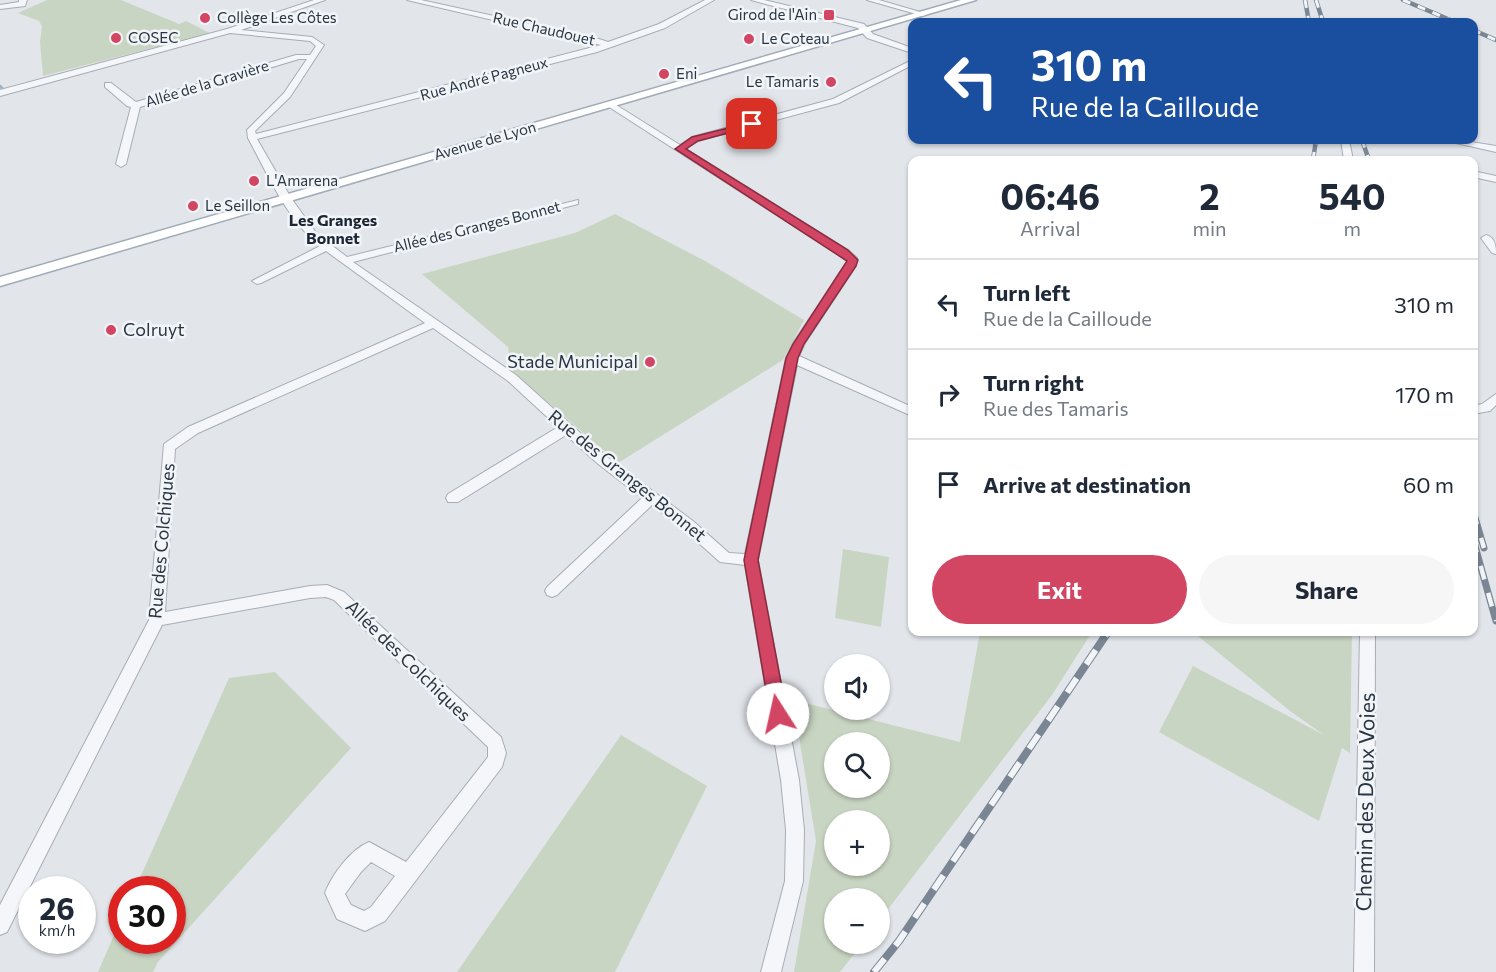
<!DOCTYPE html>
<html lang="en">
<head>
<meta charset="utf-8">
<style>
  body { margin:0; font-family:Commissioner,sans-serif; background:#f6f6f7; color:#1f2937; height:100vh; display:flex; flex-direction:column; font-size:22px; white-space:nowrap }
  * { box-sizing:border-box; margin:0 }
  p { font-size:20px; color:#747a83 }
  .icon { flex:none; width:33px; height:33px; fill:none; stroke:currentColor; stroke-width:2; stroke-linecap:round; stroke-linejoin:round }
  .map { position:relative; flex:1; overflow:hidden }
  .panel { position:absolute; left:908px; top:156px; width:570px; height:480px; display:flex; flex-direction:column; background:#fff; border-radius:12px; box-shadow:0 2px 4px #0004 }
  .panel>* { flex:none }
  .banner { position:absolute; left:908px; top:18px; width:570px; height:126px; border-radius:12px; box-shadow:0 2px 4px #0004; background:#1a4fa0; color:#fff; overflow:hidden }
  .controls { position:absolute; left:824px; top:654px; display:grid; gap:12px }
  .controls a { display:grid; place-items:center; width:66px; height:66px; border-radius:50%; background:#fff; box-shadow:0 2px 4px #0004; font-size:30px }
  .speed { position:absolute; left:18px; top:876px; display:flex; gap:12px; font-size:30px; font-weight:700; text-align:center }
  .speed>* { display:grid; place-content:center; width:78px; height:78px; border-radius:50%; background:#fff; box-shadow:0 2px 4px #0004; line-height:1 }
  .speed small { font-size:15px; font-weight:400 }
  .speed .limit { border:9px solid #d22; background:#fff; color:#111 }
  .pin { position:absolute; display:grid; place-items:center; width:51px; height:51px; color:#fff; margin:-26px; border-radius:12px; box-shadow:0 3px 9px #0006 }
  .me { position:absolute; width:66px; margin:-33px; rotate:350deg; stroke-linejoin:round; filter:drop-shadow(0 0 4px #0008) }
  .turn { display:flex; align-items:center; gap:21px; height:126px; padding:0 24px; font-size:27px }
  .turn .icon { width:78px; height:78px; stroke-width:2.5 }
  .turn b { display:block; font-size:42px; line-height:51px }
  .eta { display:flex; justify-content:space-evenly; align-items:center; height:102px; text-align:center }
  .eta b { font-size:36px; font-weight:700; line-height:42px }
  .action { display:flex; gap:12px; margin-top:auto; padding:12px 24px }
  .action a { flex:1; height:69px; border-radius:36px; background:#d24563; color:#fff; font-size:24px; font-weight:700; line-height:69px; text-align:center }
  .action a+a { background:#f6f6f7; color:#1f2937 }
  ul { padding:0; list-style:none }
  li { display:flex; align-items:center; gap:18px; height:90px; padding:0 24px; border-top:2px solid #e0e1e3 }
  li div { flex:1 }
  li b { display:block; font-size:22px }
  li em { font-style:normal }
  .map>svg:first-child { display:block }
  .green { fill:#c9d5c3; fill-rule:evenodd }
  .lines { fill:none; stroke-linecap:round; stroke-linejoin:round }
  .stream { stroke:#9cb6cb; stroke-width:3 }
  .minor-casing { stroke:#a7adb5; stroke-width:2 }
  .major-casing { stroke:#a1abb7; stroke-width:3 }
  .minor { fill:#f5f6f9; fill-rule:evenodd }
  .major { fill:#fff; fill-rule:evenodd }
  .rail-far2-casing { stroke:#7b8695; stroke-width:4.5 }
  .rail-far1-casing { stroke:#7b8695; stroke-width:7 }
  .rail-casing { stroke:#7b8695; stroke-width:8 }
  .rail-far2 { stroke:#f2f5f8; stroke-width:3; stroke-dasharray:8; stroke-linecap:butt }
  .rail-far1 { stroke:#f2f5f8; stroke-width:4.5; stroke-dasharray:14; stroke-linecap:butt }
  .rail { stroke:#f2f5f8; stroke-width:6; stroke-dasharray:17; stroke-linecap:butt }
  .route { fill:#d24563; stroke:#882d40; stroke-width:1.5 }
  .poi-dot { fill:#d24563; stroke:#f2f5f8; stroke-width:2 }
  .labels { text-anchor:middle; stroke-width:5; stroke-linejoin:round; paint-order:stroke }
  .far-poi-label { font-size:15px; fill:#293543; stroke:#f2f5f8; text-anchor:start }
  .far-street-label { font-size:15px; fill:#293543; stroke:#f2f5f8 }
  .far-neighbourhood-label { font-size:16px; font-weight:bold; fill:#1c2534; stroke:#f2f5f8 }
  .poi-label { font-size:18px; fill:#293543; stroke:#f2f5f8; text-anchor:start }
  .street-label { font-size:18px; fill:#293543; stroke:#f2f5f8 }
  .near-street-label { font-size:21px; fill:#293543; stroke:#f2f5f8 }
</style>
</head>
<body>
<div class="map">
<svg width="1496" height="972" viewBox="0 0 1496 972">
  <rect width="100%" height="100%" fill="#e2e6eb"/>
  <!-- green -->
  <g class="green">
    <polygon points="47,0 121,0 179,24 186,21 210,33 43,76 40,42 42,26 39,21 18,13"/>
    <polygon points="615,214 707,262 804,320 783,360 618,463 511,370 508,347 422,274 575,233"/>
    <polygon points="843,549 889,557 881,627 835,618"/>
    <path d="M980 632H1092L1052 695 879 921V898H834V944H862L840 972H794L816 841 793 700 960 742ZM834 742H879V788H834ZM834 820H879V866H834Z"/>
    <polygon points="1193,632 1352,632 1350,753 1342,748 1319,821 1159,732 1193,666 1324,735 1290,711"/>
    <polygon points="275,672 351,748 158,962 153,972 98,972 121,919 122,940 172,940 172,890 135,889 229,678"/>
    <polygon points="621,735 707,786 615,972 457,972"/>
  </g>
  <g class="lines">
    <!-- stream -->
    <polyline class="stream" points="0,86 2,88"/>
    <defs>
      <g id="minor">
        <polygon points="19,0 27,0 25,6 0,9 0,5 19,2"/>
        <path d="M314 0H325L241 30 312 37 324 45 290 97 255 131 256 134 601 45 407 0H421L599 39 608 42 659 24 705 0H714L665 28 597 52 257 139 291 198 317 234 347 257 578 200V204L353 262 516 375 607 457 693 521 729 553 745 554 786 358 793 343 848 261 606 105 613 103 680 145 692 137 833 99 912 60V65L839 103 698 141 686 149 848 250 857 258 856 266 805 343 799 356 912 407V416L797 365 758 560 799 780 804 830 803 881 781 972H761L785 881 786 830 781 780 745 565 720 562 683 529 652 505 557 595 552 597 547 595 545 591 547 587 642 498 597 463 566 435 458 502H448L446 498 448 494 558 427 508 381 433 328 198 433 175 449 165 612 310 586 327 585 344 592 501 737 506 753 502 767 385 921 365 931 337 919 325 893C332 875 350 850 369 842L406 862 488 757V747L334 600 326 597 310 598 162 625 7 932 0 935V905L149 620 164 444 188 427 425 323 326 251 261 283 257 284 252 281 320 246C287 220 268 175 248 138L247 130 284 93 307 59H299L140 107 126 164 121 167 116 164 131 107 127 106 105 87V83H111L136 102 296 55H310L316 46 310 41 230 33 0 96V90L227 29ZM371 862 395 876 371 907 364 911 351 905 345 894 361 872Z"/>
        <polygon points="751,0 764,0 864,24 873,34 912,48 912,53 867,38 858,28"/>
        <polygon points="867,0 879,0 927,14 923,16"/>
        <polygon points="1341,140 1349,140 1353,160 1344,160"/>
        <polygon points="1443,140 1459,140 1496,146 1496,152"/>
        <polygon points="1473,171 1496,176 1496,182 1473,177"/>
        <path d="M1486 235C1495 237 1496 246 1496 254L1492 253 1481 238Z"/>
        <polygon points="1496,394 1496,405 1490,411 1473,414 1473,406 1482,404"/>
        <polygon points="1360,632 1375,632 1374,972 1354,972"/>
      </g>
      <polygon id="major" points="961,0 976,0 0,286 0,277"/>
    </defs>
    <!-- minor casing -->
    <use href="#minor" class="minor-casing"/>
    <!-- major casing -->
    <use href="#major" class="major-casing"/>
    <!-- minor -->
    <use href="#minor" class="minor"/>
    <!-- major -->
    <use href="#major" class="major"/>
    <defs>
      <g id="rail-far2">
        <polyline points="1305,0 1309,22"/>
        <polyline points="1316,0 1323,22"/>
        <polyline points="1403,0 1455,22"/>
        <polyline points="1473,30 1496,40"/>
        <polyline points="1362,140 1369,160"/>
        <polyline points="1313,160 1316,140"/>
      </g>
      <g id="rail-far1">
        <polyline points="1473,511 1484,548"/>
        <polyline points="1473,539 1496,621"/>
      </g>
      <polyline id="rail" points="874,972 899,941 1108,632"/>
    </defs>
    <!-- rail-far2 casing -->
    <use href="#rail-far2" class="rail-far2-casing"/>
    <!-- rail-far1 casing -->
    <use href="#rail-far1" class="rail-far1-casing"/>
    <!-- rail casing -->
    <use href="#rail" class="rail-casing"/>
    <!-- rail-far2 -->
    <use href="#rail-far2" class="rail-far2"/>
    <!-- rail-far1 -->
    <use href="#rail-far1" class="rail-far1"/>
    <!-- rail -->
    <use href="#rail" class="rail"/>
  </g>
  <!-- route -->
  <polygon class="route" points="752,122 755,122 755,126 698,141 686,149 848,250 858,260 856,266 804,344 798,358 758,560 787,714 784,719 778,722 772,719 770,714 744,560 786,358 793,344 847,261 675,149 692,137"/>
  <!-- markers -->
  <g class="poi-dot">
    <rect x="823" y="9" width="12" height="12" rx="3"/>
    <circle cx="205" cy="18" r="6"/>
    <circle cx="116" cy="38" r="6"/>
    <circle cx="749" cy="39" r="6"/>
    <circle cx="664" cy="74" r="6"/>
    <circle cx="831" cy="82" r="6"/>
    <circle cx="254" cy="181" r="6"/>
    <circle cx="193" cy="206" r="6"/>
    <circle cx="111" cy="330" r="6"/>
    <circle cx="650" cy="362" r="6"/>
  </g>
  <g class="labels">
    <!-- far-poi labels -->
    <g class="far-poi-label">
      <text x="817" y="20" text-anchor="end">Girod de l'Ain</text>
      <text x="217" y="23">Collège Les Côtes</text>
      <text x="128" y="43">COSEC</text>
      <text x="761" y="44">Le Coteau</text>
      <text x="676" y="79">Eni</text>
      <text x="819" y="87" text-anchor="end">Le Tamaris</text>
      <text x="266" y="186">L'Amarena</text>
      <text x="205" y="211">Le Seillon</text>
    </g>
    <!-- far-street labels -->
    <g class="far-street-label">
      <text transform="translate(544 29) rotate(13)" y="5">Rue Chaudouet</text>
      <text transform="translate(484 79) rotate(-15)" y="5">Rue André Pagneux</text>
      <text transform="translate(207 84) rotate(-17)" y="5">Allée de la Gravière</text>
      <text transform="translate(485 141) rotate(-16)" y="5">Avenue de Lyon</text>
      <text transform="translate(477 227) rotate(-14)" y="5">Allée des Granges Bonnet</text>
    </g>
    <!-- far-neighbourhood labels -->
    <g class="far-neighbourhood-label">
      <text x="333" y="226">Les Granges<tspan x="333" dy="18">Bonnet</tspan></text>
    </g>
    <!-- poi labels -->
    <g class="poi-label">
      <text x="123" y="336">Colruyt</text>
      <text x="638" y="368" text-anchor="end">Stade Municipal</text>
    </g>
    <!-- street labels -->
    <g class="street-label">
      <text transform="translate(627 476) rotate(39)" y="6">Rue des Granges Bonnet</text>
      <text transform="translate(162 541) rotate(-85)" y="6">Rue des Colchiques</text>
      <text transform="translate(408 661) rotate(44)" y="6">Allée des Colchiques</text>
    </g>
    <!-- near-street labels -->
    <g class="near-street-label">
      <text transform="translate(1366 802) rotate(-89)" y="7">Chemin des Deux Voies</text>
    </g>
  </g>
</svg>
<div class="controls">
<a><svg class="icon" aria-label="sound" viewBox="0 0 24 24"><path d="M4 9h4l5-4v14l-5-4H4zM17 9q2 3 0 6"/></svg></a>
<a><svg class="icon" aria-label="search" viewBox="0 0 24 24"><circle cx="10" cy="10" r="6"/><path d="M15 15l6 6"/></svg></a>
<a>+</a>
<a>−</a>
</div>
<div class="speed"><div>26<small>km/h</small></div><div class="limit">30</div></div>
<div class="pin" style="left:752px;top:124px;background:#d93025"><svg class="icon" aria-label="arrive" viewBox="0 0 24 24"><path d="M6 21V4h12l-3 4 3 4H6"/></svg></div>
<svg class="me" style="left:778px;top:714px" viewBox="-20 -20 40 40"><circle r="19" fill="#fff"/><path d="M0-13L10 11 0 6-10 11z" fill="#d24563"/></svg>
<div class="banner">
<div class="turn"><svg class="icon" aria-label="left" viewBox="0 0 24 24"><path d="M17 20v-9H6M10 6l-5 5 5 5"/></svg><div><b>310 m</b>Rue de la Cailloude</div></div>
</div>
<section class="panel">
<div class="eta">
<div><b>06:46</b><p>Arrival</p></div>
<div><b>2</b><p>min</p></div>
<div><b>540</b><p>m</p></div>
</div>
<ul>
<li><svg class="icon" aria-label="left" viewBox="0 0 24 24"><path d="M17 20v-9H6M10 6l-5 5 5 5"/></svg><div><b>Turn left</b><p>Rue de la Cailloude</p></div><em>310 m</em></li>
<li><svg class="icon" aria-label="right" viewBox="0 0 24 24"><path d="M7 20v-9h11M14 6l5 5-5 5"/></svg><div><b>Turn right</b><p>Rue des Tamaris</p></div><em>170 m</em></li>
<li><svg class="icon" aria-label="arrive" viewBox="0 0 24 24"><path d="M6 21V4h12l-3 4 3 4H6"/></svg><div><b>Arrive at destination</b></div><em>60 m</em></li>
</ul>
<div class="action"><a>Exit</a><a>Share</a></div>
</section>
</div>
</body>
</html>
